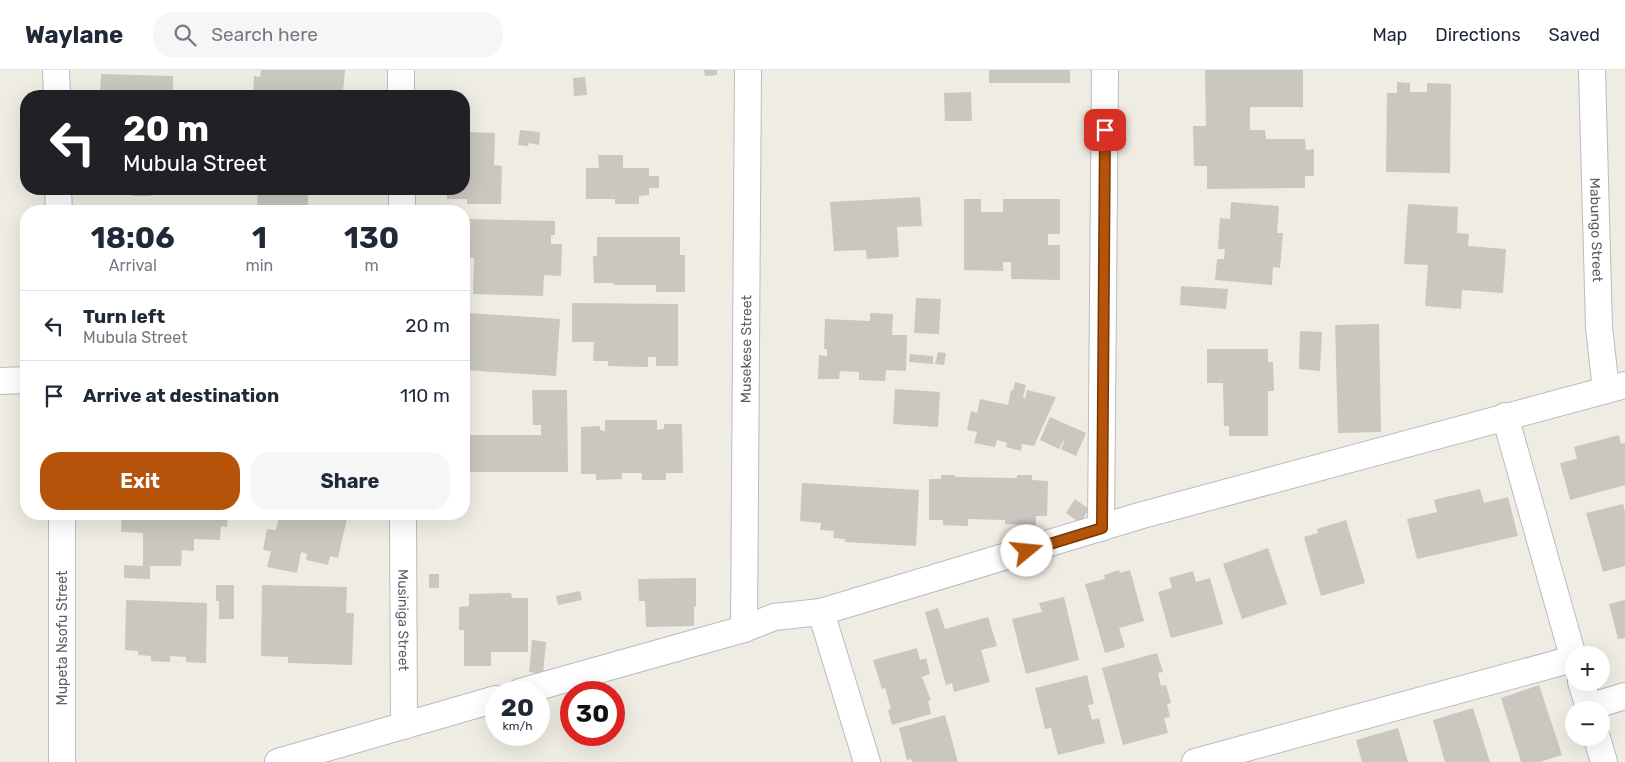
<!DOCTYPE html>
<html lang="en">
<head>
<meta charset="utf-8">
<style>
  body { margin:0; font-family:Rubik,sans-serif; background:#f6f6f7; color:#1f2937; height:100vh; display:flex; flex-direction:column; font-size:19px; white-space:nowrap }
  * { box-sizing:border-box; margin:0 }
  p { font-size:16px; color:#747a83 }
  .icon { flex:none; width:28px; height:28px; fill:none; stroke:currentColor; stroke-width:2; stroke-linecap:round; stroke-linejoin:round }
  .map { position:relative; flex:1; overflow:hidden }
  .drawer { position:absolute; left:20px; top:135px; width:450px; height:315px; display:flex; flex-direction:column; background:#fff; border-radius:20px; box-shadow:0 5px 20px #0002 }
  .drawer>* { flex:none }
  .top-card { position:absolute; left:20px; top:20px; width:450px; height:105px; border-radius:20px; box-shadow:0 5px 20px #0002; background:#202124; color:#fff; overflow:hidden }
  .fabs { position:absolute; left:1565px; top:576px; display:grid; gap:10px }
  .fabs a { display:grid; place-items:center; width:45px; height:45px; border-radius:50%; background:#fff; box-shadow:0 5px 20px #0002; font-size:25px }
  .speed { position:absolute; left:485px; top:611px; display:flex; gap:10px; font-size:25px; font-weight:700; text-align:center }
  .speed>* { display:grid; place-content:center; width:65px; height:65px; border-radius:50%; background:#fff; box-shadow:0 5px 20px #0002; line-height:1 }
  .speed small { font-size:12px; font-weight:400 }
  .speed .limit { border:8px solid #d22; background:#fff; color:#111 }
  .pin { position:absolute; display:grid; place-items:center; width:42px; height:42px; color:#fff; margin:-21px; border-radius:10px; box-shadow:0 2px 8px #0006 }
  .me { position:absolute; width:55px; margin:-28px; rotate:73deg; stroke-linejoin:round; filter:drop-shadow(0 0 4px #0008) }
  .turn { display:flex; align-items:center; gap:18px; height:105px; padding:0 20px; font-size:22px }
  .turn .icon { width:65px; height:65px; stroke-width:2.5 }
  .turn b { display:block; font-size:35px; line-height:42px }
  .eta { display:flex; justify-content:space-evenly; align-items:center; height:85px; text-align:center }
  .eta b { font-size:30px; font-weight:700; line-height:35px }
  .primary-button { display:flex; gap:10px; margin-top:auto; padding:10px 20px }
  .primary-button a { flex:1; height:58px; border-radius:20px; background:#b45309; color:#fff; font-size:20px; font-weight:700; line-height:58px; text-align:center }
  .primary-button a+a { background:#f6f6f7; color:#1f2937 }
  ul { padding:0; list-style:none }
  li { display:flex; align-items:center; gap:15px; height:70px; padding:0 20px; border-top:1px solid #e0e1e3 }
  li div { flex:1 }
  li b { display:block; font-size:19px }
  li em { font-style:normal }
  header { display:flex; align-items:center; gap:30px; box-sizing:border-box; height:70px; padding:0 25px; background:#fff; border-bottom:1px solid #e0e1e3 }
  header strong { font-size:24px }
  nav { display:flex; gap:28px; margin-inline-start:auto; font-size:18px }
  .search { width:350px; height:45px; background:#f6f6f7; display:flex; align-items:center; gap:12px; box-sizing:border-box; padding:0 18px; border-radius:20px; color:#747a83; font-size:19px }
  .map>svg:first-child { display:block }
  .building { fill:#cac6c0 }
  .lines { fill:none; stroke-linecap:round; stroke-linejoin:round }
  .street-casing { stroke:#b8bbc0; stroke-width:28 }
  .street { stroke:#fff; stroke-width:26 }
  .route-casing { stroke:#753606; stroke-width:12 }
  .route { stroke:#b45309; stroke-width:9 }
  .labels { text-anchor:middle; stroke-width:5; stroke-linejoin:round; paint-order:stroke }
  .street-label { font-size:14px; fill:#5b5f65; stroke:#fff }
</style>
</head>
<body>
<header>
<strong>Waylane</strong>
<div class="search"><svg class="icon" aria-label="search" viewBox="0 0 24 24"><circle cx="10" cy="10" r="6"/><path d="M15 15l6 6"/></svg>Search here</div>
<nav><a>Map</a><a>Directions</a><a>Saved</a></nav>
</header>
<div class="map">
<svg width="1625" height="692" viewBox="0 0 1625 692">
  <rect width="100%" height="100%" fill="#efede3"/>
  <!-- building -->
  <g class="building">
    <polygon points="261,0 345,0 343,21 333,20 333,26 253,26 254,6 260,7"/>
    <polygon points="704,0 717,0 717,5 705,6"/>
    <rect x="989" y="0" width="81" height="13"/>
    <polygon points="1205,0 1303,0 1303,37 1250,37 1250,60 1265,60 1266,69 1305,69 1306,80 1314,79 1314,106 1305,106 1305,118 1207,119 1207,96 1194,96 1193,56 1206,56"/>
    <polygon points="101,4 173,6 173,26 100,26"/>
    <polygon points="585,7 587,25 574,26 573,8"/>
    <polygon points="1397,12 1410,13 1410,22 1427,22 1427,13 1451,14 1450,103 1386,102 1387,23 1397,23"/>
    <polygon points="971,22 972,51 945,51 944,23"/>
    <polygon points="520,60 540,62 539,75 529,73 528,76 518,75"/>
    <polygon points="464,62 495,63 494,95 502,96 501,134 467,134 467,129 447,129 447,119 464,119"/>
    <polygon points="598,85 623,85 623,98 649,98 649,106 659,106 659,118 649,118 649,125 639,126 639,134 615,134 615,129 586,129 586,98 599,98"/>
    <rect x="133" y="119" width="18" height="7"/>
    <polygon points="258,119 308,119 308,140 257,137"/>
    <polygon points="920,127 922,156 897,157 899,187 867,189 866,180 834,181 830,132"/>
    <polygon points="964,129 981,129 981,142 1003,142 1003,129 1060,129 1060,164 1048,164 1048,175 1060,175 1060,210 1011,209 1011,192 1003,192 1003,201 964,200"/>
    <polygon points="1231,132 1279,136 1277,163 1283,163 1280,198 1273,197 1272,215 1215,210 1217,189 1224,189 1225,179 1218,179 1220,148 1230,149"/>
    <polygon points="1408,134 1458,137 1457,163 1469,164 1468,176 1506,179 1503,223 1462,220 1461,239 1425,236 1428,195 1404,194"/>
    <polygon points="468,149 555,151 555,165 551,165 551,174 562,174 561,206 544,205 543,226 473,224 474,188 467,188"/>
    <polygon points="597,167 680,167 680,185 685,185 685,222 656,222 656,215 614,215 614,213 594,213 593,186 597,186"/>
    <polygon points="1181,216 1228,219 1226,239 1180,235"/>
    <polygon points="916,228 941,229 939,264 914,263"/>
    <polygon points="572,233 678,234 678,296 656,296 656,287 648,287 648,297 608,296 608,291 593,291 594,272 572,272"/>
    <polygon points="469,243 560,249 556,306 464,300 465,248 469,248"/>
    <polygon points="870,243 893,244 892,265 907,265 906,301 886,300 885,311 859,310 859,302 840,301 839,309 818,309 819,285 827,286 827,279 824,279 825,249 870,251"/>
    <polygon points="1379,254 1381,362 1338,363 1335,255"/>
    <polygon points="1300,261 1322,262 1320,301 1299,299"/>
    <polygon points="1207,279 1268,279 1268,292 1273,292 1274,321 1268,321 1268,366 1229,366 1229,356 1224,356 1223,313 1207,313"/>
    <polygon points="938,282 946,283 944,295 935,294"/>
    <polygon points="910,284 933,286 933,294 909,292"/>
    <polygon points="1015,312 1026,315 1023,328 1025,329 1027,320 1056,327 1034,376 1022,374 1021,381 1006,377 1007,373 997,370 995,377 974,373 977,362 967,360 971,341 977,343 980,329 1008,335 1011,320 1013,320"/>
    <polygon points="895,319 940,322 938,357 893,354"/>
    <polygon points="532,320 567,320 568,402 470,402 470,365 541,365 541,355 533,355"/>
    <polygon points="1050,347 1086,363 1076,386 1061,379 1064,372 1063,371 1059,379 1040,370"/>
    <polygon points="605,350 657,350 657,360 664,359 664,354 682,354 683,403 666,403 666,410 642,410 642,403 622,403 622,409 596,410 596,404 581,404 581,357 600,356 600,360 605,361"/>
    <polygon points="1619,365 1621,374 1625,373 1625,415 1570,430 1560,393 1577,389 1574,377"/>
    <polygon points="941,405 955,405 955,407 1017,408 1017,405 1032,405 1032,410 1048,411 1047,446 1036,446 1036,455 1005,454 1005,450 968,449 968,456 943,455 943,450 929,450 929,409 941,409"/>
    <polygon points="802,413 919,420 916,476 845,472 845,469 833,468 834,461 820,460 821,453 800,451"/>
    <polygon points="1480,419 1484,433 1508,427 1518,466 1417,489 1407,449 1437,442 1434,430"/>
    <polygon points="1075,429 1089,439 1080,453 1066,443"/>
    <polygon points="1623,434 1625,442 1625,496 1603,502 1586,443"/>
    <polygon points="122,444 228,444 227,457 221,456 220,470 194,469 194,481 182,480 181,496 150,496 150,509 124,508 124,495 143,496 143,463 121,462"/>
    <polygon points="280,444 305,449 307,444 321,445 321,444 348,444 338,488 330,486 328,495 306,490 307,484 301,482 297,503 267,497 271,481 263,480 267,459 276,460"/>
    <polygon points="1346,450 1365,513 1321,526 1304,467 1318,463 1317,459"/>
    <polygon points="1268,478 1287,534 1242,549 1223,494"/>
    <polygon points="1119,500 1120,503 1130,500 1144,551 1119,558 1125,577 1105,583 1085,514 1105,509 1104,505"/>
    <polygon points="1193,501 1196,512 1210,508 1223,554 1171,568 1158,522 1172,518 1169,508"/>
    <rect x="429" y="504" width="10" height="14"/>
    <polygon points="696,508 696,536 694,537 694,556 646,557 645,531 639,531 638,509"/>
    <polygon points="216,515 234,515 234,549 219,549 219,531 216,531"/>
    <polygon points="262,515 347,517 346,543 354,543 352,595 288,593 288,587 261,586"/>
    <polygon points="580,521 582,530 558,535 556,526"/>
    <polygon points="511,523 512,528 528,528 528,582 491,582 491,596 464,596 464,560 459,560 459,537 469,536 469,524"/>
    <polygon points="1064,527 1079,590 1026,604 1012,549 1042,542 1039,533"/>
    <polygon points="126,530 207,533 206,593 186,592 186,587 170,586 170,592 151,591 151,586 138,585 138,581 125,580"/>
    <polygon points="1625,530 1625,568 1618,569 1609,534"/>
    <polygon points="938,538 945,559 988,547 997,576 981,580 990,612 954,622 952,613 946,615 925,542"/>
    <polygon points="532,570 546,572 543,604 529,602"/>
    <polygon points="917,578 920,590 926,588 930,604 922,607 931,630 928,631 931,644 892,655 888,640 891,639 885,618 882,619 873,590"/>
    <polygon points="1157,583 1163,602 1158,603 1161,616 1166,615 1171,633 1167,634 1170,647 1164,648 1168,663 1123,675 1102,598"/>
    <polygon points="1087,605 1094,634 1088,635 1092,650 1099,648 1105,673 1058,685 1051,658 1045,659 1035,618"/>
    <polygon points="1539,615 1562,685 1540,692 1521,692 1501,628"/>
    <polygon points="1473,638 1490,692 1445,692 1433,650"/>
    <polygon points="945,645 958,692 912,692 911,689 907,690 899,658"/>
    <polygon points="1398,658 1408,692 1362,692 1356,670"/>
  </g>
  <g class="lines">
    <defs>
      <g id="street">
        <polyline points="56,0 57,26"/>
        <polyline points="401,0 401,26"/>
        <path id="s1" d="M1592 0 1599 257 1606 320"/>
        <polyline points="58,119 59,141"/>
        <polyline points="402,119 402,141"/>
        <polyline points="0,311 26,310"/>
        <polyline points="1505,346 1574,590"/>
        <path id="s2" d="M403 444 404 656"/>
        <polyline points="1101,458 1105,0"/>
        <polyline points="821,542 867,692"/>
        <path id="s3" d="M744 559 748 0"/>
        <polyline points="1581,612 1590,640"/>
        <polyline points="520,622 744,559 774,547 821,542 1139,446 1625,315"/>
        <polyline points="1589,637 1625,626"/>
        <polyline points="1597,668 1604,692"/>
        <polyline points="62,692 62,444"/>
        <polyline points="278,692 496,629"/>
        <polyline points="1195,692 1573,589"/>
      </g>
    </defs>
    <!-- street casing -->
    <use href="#street" class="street-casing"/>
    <!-- street -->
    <use href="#street" class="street"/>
  </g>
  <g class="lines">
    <defs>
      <polyline id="route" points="1027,481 1102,458 1105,60"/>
    </defs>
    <!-- route casing -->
    <use href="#route" class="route-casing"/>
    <!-- route -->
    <use href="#route" class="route"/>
  </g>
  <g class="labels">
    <!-- street labels -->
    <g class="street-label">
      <text dy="5" stroke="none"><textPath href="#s1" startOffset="160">Mabungo Street</textPath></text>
      <text dy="5" stroke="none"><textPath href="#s3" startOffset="280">Musekese Street</textPath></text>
      <text dy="5" stroke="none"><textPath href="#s2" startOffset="106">Musiniga Street</textPath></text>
      <text transform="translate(62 568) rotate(-90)" y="5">Mupeta Nsofu Street</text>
    </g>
  </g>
</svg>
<div class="fabs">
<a>+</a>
<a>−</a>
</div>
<div class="speed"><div>20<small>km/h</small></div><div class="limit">30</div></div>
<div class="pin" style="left:1105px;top:60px;background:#d93025"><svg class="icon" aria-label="arrive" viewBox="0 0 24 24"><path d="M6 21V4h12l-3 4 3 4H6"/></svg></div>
<svg class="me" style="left:1027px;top:481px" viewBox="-20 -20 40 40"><circle r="19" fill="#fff"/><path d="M0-13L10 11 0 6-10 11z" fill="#b45309"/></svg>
<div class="top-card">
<div class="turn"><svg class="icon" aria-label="left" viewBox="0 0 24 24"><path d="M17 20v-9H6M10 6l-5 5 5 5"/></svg><div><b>20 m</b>Mubula Street</div></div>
</div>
<section class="drawer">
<div class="eta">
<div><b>18:06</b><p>Arrival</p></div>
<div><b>1</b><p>min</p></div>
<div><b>130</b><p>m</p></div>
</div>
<ul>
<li><svg class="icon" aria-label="left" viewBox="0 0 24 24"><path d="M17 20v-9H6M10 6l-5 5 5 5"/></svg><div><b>Turn left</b><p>Mubula Street</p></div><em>20 m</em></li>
<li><svg class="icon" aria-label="arrive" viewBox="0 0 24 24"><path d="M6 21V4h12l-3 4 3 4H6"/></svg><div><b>Arrive at destination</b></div><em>110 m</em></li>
</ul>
<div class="primary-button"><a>Exit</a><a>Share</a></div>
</section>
</div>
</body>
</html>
